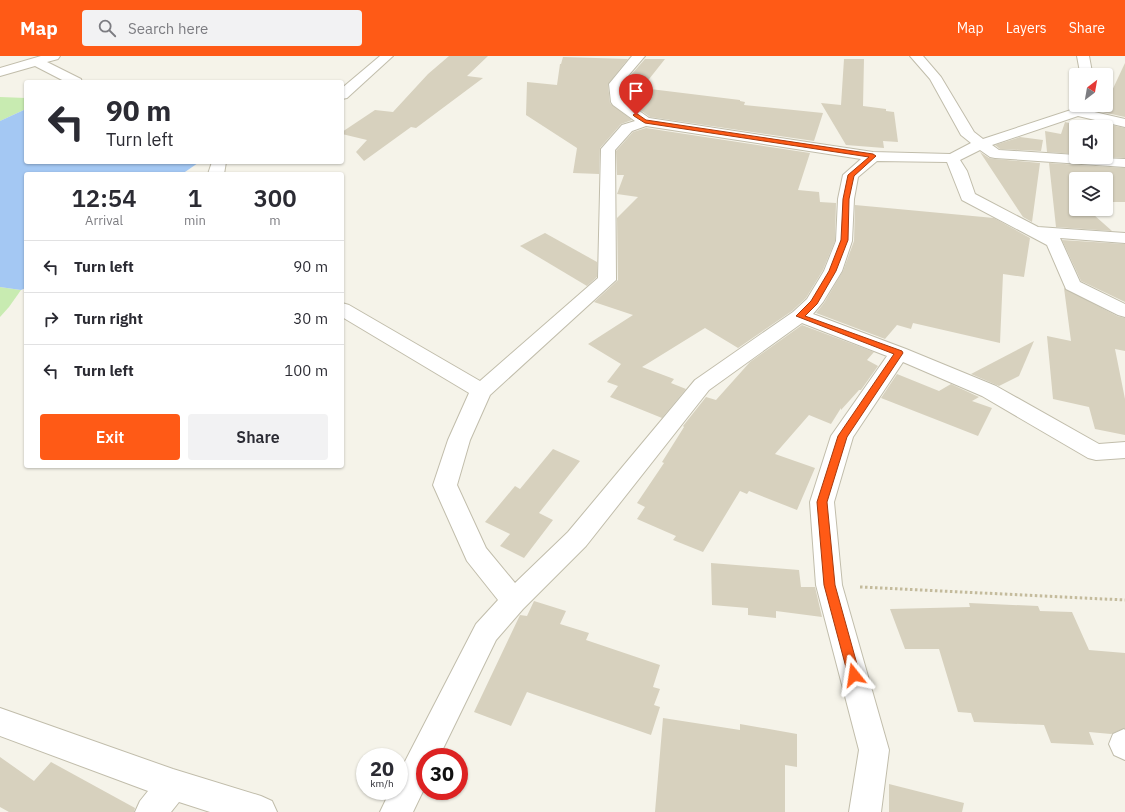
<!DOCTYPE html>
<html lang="en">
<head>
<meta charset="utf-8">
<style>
  body { margin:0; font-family:"IBM Plex Sans",sans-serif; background:#f2f2f3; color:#2b2b33; height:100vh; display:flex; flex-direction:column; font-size:15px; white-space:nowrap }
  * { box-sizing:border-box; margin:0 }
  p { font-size:13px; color:#7c7c81 }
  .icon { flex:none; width:22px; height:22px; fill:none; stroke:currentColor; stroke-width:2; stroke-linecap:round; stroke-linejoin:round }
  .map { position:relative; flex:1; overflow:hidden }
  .sheet { position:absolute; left:24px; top:116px; width:320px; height:296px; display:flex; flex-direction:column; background:#fff; border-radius:4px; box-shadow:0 1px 3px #0004 }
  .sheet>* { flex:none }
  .top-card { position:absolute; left:24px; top:24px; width:320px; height:84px; border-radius:4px; box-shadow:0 1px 3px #0004; background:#fff; color:#2b2b33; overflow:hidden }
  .needle { width:26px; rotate:31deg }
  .fabs { position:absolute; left:1069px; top:12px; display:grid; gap:8px }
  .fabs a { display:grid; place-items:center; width:44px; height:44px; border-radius:4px; background:#fff; box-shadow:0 1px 3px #0004; font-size:20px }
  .speed { position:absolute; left:356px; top:692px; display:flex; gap:8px; font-size:20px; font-weight:700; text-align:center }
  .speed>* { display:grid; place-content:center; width:52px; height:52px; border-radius:50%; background:#fff; box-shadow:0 1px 3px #0004; line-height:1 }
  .speed small { font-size:10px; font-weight:400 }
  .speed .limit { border:6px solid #d22; background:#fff; color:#111 }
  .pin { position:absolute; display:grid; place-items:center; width:34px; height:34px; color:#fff; margin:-41px -17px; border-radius:50% 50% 50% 0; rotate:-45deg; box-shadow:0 0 4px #0007 }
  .pin .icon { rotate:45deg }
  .me { position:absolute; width:44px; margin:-22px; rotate:345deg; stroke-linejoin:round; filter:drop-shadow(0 0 3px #0008) }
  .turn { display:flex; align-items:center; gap:14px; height:84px; padding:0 16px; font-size:18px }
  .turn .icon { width:52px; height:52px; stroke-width:2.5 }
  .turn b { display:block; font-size:28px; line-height:34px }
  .eta { display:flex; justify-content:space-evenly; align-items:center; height:68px; text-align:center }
  .eta b { font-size:24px; font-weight:600; line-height:28px }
  .action { display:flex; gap:8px; margin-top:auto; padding:8px 16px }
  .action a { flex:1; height:46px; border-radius:4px; background:#ff5a16; color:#fff; font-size:16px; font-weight:600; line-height:46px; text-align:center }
  .action a+a { background:#f2f2f3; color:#2b2b33 }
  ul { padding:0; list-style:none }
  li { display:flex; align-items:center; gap:12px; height:52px; padding:0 16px; border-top:1px solid #e1e1e2 }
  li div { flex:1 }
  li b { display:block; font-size:15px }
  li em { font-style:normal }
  header { display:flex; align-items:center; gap:24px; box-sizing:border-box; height:56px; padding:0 20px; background:#ff5a16; color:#fff }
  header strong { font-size:19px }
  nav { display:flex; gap:22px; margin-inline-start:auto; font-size:14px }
  .search { width:280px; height:36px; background:#f2f2f3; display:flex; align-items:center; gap:10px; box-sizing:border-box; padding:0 14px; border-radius:4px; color:#7c7c81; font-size:15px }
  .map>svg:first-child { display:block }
  .green { fill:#c8ebb1 }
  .water { fill:#a4c8f3 }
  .building { fill:#d7d1be }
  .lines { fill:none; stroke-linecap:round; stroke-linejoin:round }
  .minor-casing { stroke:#c1bdab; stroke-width:2 }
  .path { stroke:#c4bb9c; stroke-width:3; stroke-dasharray:2.5 2.5; stroke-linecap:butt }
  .minor { fill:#fff; fill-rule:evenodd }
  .route { fill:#ff5a16; stroke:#a63a0e }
</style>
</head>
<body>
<header>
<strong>Map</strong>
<div class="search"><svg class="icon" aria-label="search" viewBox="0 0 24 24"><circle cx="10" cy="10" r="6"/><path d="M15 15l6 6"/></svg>Search here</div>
<nav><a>Map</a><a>Layers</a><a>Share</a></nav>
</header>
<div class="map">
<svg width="1125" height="756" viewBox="0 0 1125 756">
  <rect width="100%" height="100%" fill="#f5f3e9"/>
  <!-- green -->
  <g class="green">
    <polygon points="0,41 26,42 26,53 0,65"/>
    <polygon points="0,231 21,234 9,251 0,261"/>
  </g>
  <!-- water -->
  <polygon class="water" points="26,53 26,106 198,107 182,118 26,118 26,232 21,234 0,231 0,65"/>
  <!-- building -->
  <g class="building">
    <polygon points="449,0 488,0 467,20 483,22 416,72 411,71 364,105 356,96 367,84 342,78 342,76 375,54 393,56 428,18"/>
    <polygon points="563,1 628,3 608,28 610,47 632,64 621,68 600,92 599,118 573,117 577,92 526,59 527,26 557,29 560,8 561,8"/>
    <polygon points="645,3 665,3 642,32 740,44 740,45 745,46 744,49 823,57 814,85 650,61 625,43 623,28"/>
    <polygon points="844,3 864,3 863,50 886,53 886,55 894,56 898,86 883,85 884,92 846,89 821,47 841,49"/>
    <polygon points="1125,7 1125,61 1102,56"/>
    <polygon points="1065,66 1088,71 1076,71 1076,98 1047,96 1045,75 1061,78"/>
    <polygon points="1097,66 1125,72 1125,102 1106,101 1106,71 1095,71"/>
    <polygon points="646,72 810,97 798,134 819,136 820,146 836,147 835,185 823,214 806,242 792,255 738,292 705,272 642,311 674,323 671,327 686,333 662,362 610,341 618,330 607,326 621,308 588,288 633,259 594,246 618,224 617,162 638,141 617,138 624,119 617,119 616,95 633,76"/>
    <polygon points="1020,81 1043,84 1041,95 1000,93 995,89"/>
    <polygon points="980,96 989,102 995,103 1040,107 1032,166 1023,161"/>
    <polygon points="1049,107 1125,112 1125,146 1106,146 1106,123 1076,123 1076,153 1099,153 1101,155 1096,156 1100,159 1094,159 1112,175 1056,171"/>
    <polygon points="855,149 994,162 1030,182 1024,221 1003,218 1000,287 913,267 911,273 897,269 885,283 816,257 824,247 843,215 854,185"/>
    <polygon points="545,177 597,206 597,221 587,230 520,190"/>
    <polygon points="1062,184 1125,188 1125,246 1081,225"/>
    <polygon points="1064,232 1117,260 1125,262 1125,295 1115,293 1125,343 1125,379 1095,373 1089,351 1053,343 1047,280 1071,285"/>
    <polygon points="802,269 874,296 867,304 878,310 861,334 859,334 841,354 841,352 831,368 809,359 775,398 815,412 797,454 749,435 747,438 740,435 703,496 673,484 676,480 637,463 645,451 637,447 664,407 662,406 684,371 683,370 706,341 716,344 750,306"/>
    <polygon points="1034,285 1019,320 999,330 971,318"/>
    <polygon points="897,318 939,335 951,328 979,341 972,345 992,352 978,380 881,342"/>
    <polygon points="553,393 580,405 539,457 553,464 524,502 500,490 510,478 485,466 515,430 520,433"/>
    <polygon points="711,507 799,514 801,531 815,531 822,561 776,555 776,562 748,559 748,552 712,549"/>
    <polygon points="534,545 566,555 560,568 589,577 586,584 660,609 653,631 660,633 654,649 660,651 651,679 527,636 511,670 474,656 520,559 527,560"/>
    <polygon points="969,547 1038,550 1040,555 1072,556 1089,594 1125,597 1125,672 1111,678 1089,676 1094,689 1051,687 1044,669 974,666 971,657 958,656 939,593 905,593 890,553 970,551"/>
    <polygon points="663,662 740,674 740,668 797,678 797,711 785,709 785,756 655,756"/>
    <polygon points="0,701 34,725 51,706 135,752 134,756 9,756 0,751"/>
    <polygon points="889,728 964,747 962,756 889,756"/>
  </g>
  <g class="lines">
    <defs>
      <g id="minor">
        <polygon points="41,0 60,0 58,3 47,6 81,23 82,26 66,26 35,10 0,20 0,12"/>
        <polygon points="380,0 393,0 347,42 342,43 342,32"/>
        <path d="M632 0H645L621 28 624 44 649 62 873 96 950 98 971 87 961 79 930 23 910 0H923L941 21 974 76 983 83 1077 52 1125 63V71L1078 60 992 89 999 94 1076 99V101L1125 103V111L995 102 990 101 980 94 960 104 967 115 975 138 1038 171 1125 177V187L1060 182 1080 226 1125 248V261L1118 259 1066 233 1047 189 962 144 947 106 877 105 858 121 854 143 852 185 842 215 823 246 813 258 906 293 996 330 1099 388 1125 386V402L1096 404 1088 402 982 340 903 306 853 381 834 446 842 529 889 694 881 756H849L859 694 816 529 810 446 831 380 887 300 802 267 709 334 586 490 523 553 496 584 439 701H425V731L413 756H380L390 735H399V717L476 568 498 544 467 505 433 429 448 384 469 337 342 261V247L349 249 480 325 598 222 601 93 622 69 635 65 613 49 611 46 609 28ZM646 70 861 103 843 119 838 143 836 185 824 215 807 243 793 256 695 324 568 476 515 527 486 492 457 429 470 384 490 339 616 224 615 94 632 75Z"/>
        <polygon points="1077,0 1089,0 1092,16 1091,19 1079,19 1080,16"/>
        <polygon points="212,106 226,106 224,118 208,118"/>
        <polygon points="0,652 173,713 261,740 272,745 277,756 210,756 179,746 171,756 135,756 140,745 148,735 0,680"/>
        <polygon points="1124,673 1125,674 1125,704 1114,699 1109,688 1113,678"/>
      </g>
    </defs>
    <!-- minor casing -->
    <use href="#minor" class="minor-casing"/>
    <!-- path -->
    <polyline class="path" points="860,531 1125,544"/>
    <!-- minor -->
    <use href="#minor" class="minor"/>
  </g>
  <!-- route -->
  <polygon class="route" points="636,57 646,64 873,98 876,100 854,120 849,143 848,184 836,215 817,248 805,260 902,295 903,297 847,381 827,446 835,529 860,619 858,623 854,624 850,623 848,619 824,529 817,446 838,380 894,298 796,260 811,245 829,215 841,184 843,143 848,119 869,101 645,67 634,60 633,59"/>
</svg>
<div class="fabs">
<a><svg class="needle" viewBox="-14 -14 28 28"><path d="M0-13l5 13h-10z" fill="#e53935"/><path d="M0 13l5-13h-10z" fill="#7c7c81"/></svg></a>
<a><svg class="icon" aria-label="sound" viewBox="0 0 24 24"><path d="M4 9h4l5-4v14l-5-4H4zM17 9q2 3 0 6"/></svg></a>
<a><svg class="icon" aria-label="layers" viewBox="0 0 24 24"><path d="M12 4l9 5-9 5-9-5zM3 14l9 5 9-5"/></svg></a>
</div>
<div class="speed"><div>20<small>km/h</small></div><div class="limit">30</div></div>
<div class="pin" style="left:636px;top:59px;background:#d93025"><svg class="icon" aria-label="arrive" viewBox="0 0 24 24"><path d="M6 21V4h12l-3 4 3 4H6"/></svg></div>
<svg class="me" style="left:854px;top:619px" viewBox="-20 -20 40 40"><path d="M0-17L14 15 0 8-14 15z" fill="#ff5a16" stroke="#fff" stroke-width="4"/></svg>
<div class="top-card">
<div class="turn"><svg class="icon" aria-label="left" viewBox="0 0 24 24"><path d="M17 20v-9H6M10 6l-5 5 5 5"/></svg><div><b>90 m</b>Turn left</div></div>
</div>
<section class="sheet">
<div class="eta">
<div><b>12:54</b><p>Arrival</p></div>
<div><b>1</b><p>min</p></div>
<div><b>300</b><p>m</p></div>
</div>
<ul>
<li><svg class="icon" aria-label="left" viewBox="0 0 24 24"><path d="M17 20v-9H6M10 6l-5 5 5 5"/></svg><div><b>Turn left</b></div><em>90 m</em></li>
<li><svg class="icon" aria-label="right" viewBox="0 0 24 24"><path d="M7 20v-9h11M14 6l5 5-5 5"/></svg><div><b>Turn right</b></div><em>30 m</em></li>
<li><svg class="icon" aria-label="left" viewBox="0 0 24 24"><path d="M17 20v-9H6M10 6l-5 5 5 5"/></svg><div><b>Turn left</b></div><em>100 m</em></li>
</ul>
<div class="action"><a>Exit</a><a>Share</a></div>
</section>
</div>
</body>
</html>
